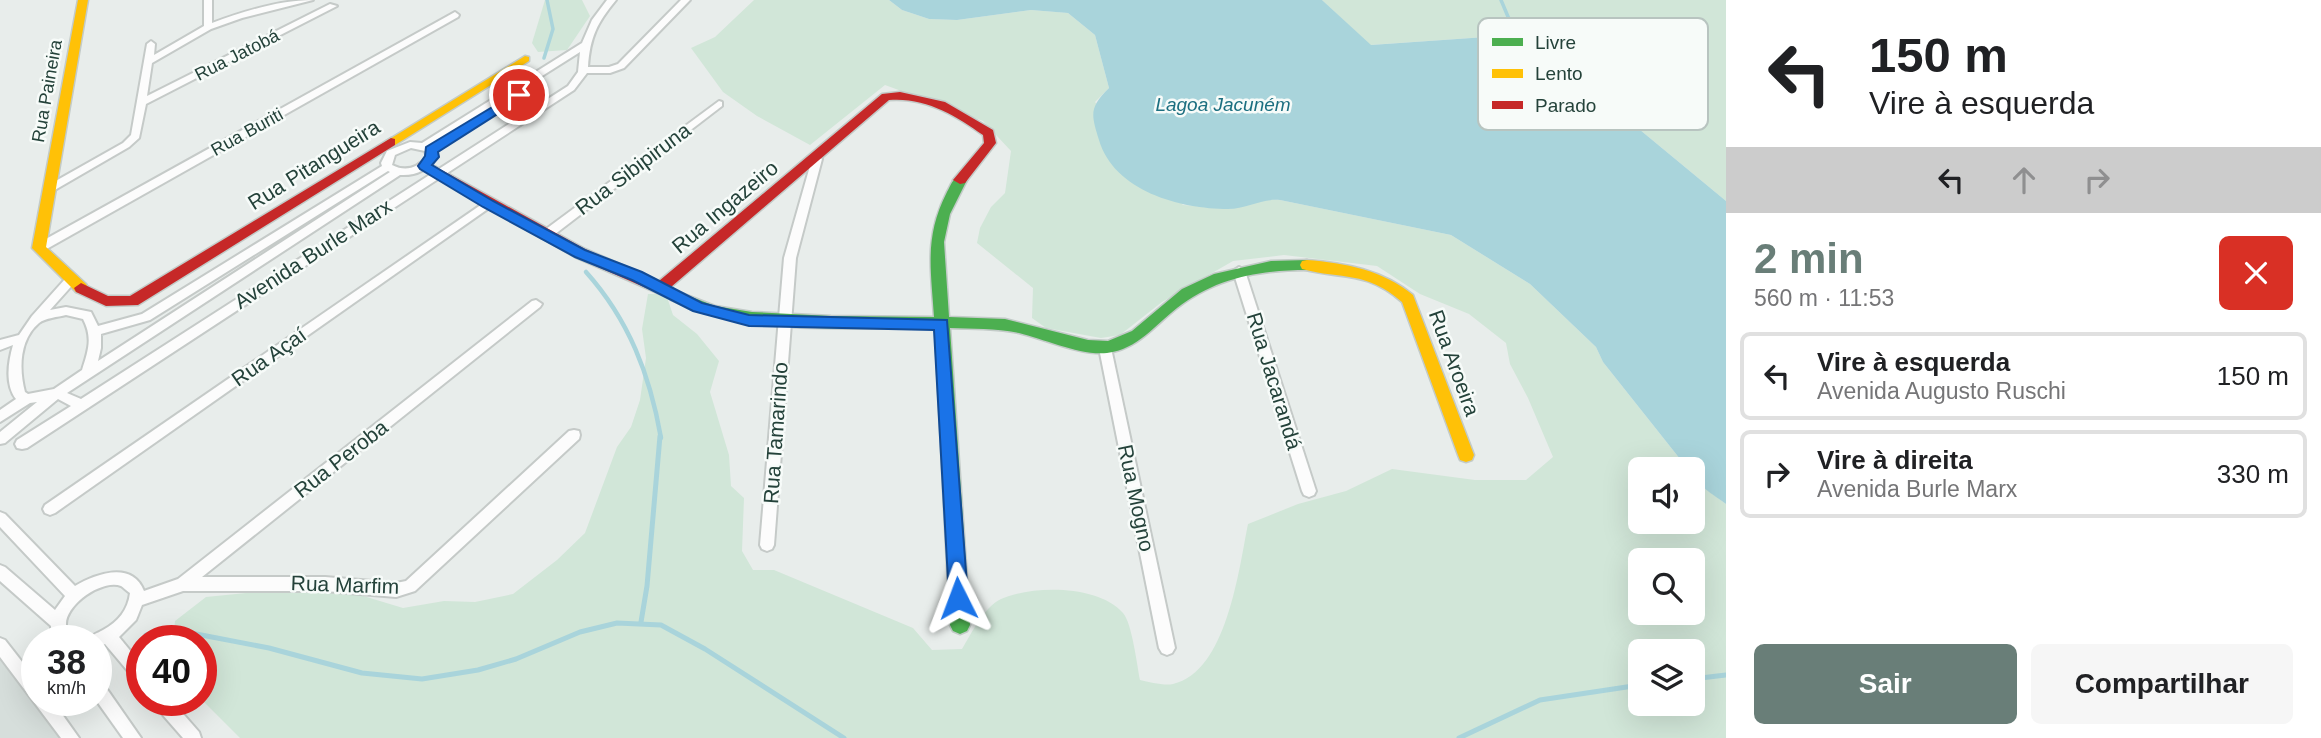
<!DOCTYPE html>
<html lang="pt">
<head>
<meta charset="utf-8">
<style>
  body { margin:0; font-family:Arial,sans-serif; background:#f6f6f6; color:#202124; height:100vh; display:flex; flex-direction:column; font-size:26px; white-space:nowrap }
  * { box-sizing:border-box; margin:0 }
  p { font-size:23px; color:#757577 }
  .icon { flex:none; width:38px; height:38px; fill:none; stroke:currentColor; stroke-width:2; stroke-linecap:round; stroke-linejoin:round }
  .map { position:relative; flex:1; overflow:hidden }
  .sheet { display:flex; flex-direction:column; background:#fff; width:595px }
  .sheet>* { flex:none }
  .top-card { background:#fff; color:#202124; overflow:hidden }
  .fabs { position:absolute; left:1628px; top:457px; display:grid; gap:14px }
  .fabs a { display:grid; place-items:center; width:77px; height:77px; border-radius:10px; background:#fff; box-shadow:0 7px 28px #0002; font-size:35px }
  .speed { position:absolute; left:21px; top:625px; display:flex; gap:14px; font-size:35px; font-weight:700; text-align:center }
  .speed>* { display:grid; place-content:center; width:91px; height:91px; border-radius:50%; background:#fff; box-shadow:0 7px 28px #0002; line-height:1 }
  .speed small { font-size:18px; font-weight:400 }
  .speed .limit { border:10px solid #d22; background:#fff; color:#111 }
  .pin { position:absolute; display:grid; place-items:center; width:60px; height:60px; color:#fff; margin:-30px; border:4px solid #fff; border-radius:50%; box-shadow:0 2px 7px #0007 }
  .me { position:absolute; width:77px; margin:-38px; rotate:357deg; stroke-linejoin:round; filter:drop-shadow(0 0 5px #0008) }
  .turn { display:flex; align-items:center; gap:24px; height:147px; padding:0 28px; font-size:32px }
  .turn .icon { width:91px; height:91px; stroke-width:2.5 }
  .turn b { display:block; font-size:49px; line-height:60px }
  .lanes { display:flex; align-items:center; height:66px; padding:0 28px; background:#0003; justify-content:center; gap:35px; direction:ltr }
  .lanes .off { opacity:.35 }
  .round { display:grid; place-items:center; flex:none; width:74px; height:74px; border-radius:10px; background:#f6f6f6 }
  .summary { display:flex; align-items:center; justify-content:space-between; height:119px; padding:0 28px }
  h1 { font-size:42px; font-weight:700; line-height:52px; color:#697e78 }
  .button { display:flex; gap:14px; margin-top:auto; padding:14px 28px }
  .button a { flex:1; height:80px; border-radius:10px; background:#697e78; color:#fff; font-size:28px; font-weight:700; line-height:80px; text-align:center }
  .button a+a { background:#f6f6f6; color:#202124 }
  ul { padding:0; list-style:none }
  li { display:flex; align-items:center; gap:21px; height:88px; margin:0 14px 10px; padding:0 14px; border:4px solid #e0e0e0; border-radius:10px }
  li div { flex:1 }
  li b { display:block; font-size:26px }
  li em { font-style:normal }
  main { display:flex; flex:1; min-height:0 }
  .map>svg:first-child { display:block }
  .built { fill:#d6dedb }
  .green { fill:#d1e6d8; fill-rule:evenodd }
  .water { fill:#a9d4db }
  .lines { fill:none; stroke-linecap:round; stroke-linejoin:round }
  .stream-far2 { stroke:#a9d4db; stroke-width:3.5 }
  .stream-far1 { stroke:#a9d4db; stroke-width:4.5 }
  .stream { stroke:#a9d4db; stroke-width:5 }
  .street-casing { stroke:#c5cac8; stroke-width:4 }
  .fast-casing { stroke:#c3cbc8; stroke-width:3 }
  .slow-casing { stroke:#c3cbc8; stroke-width:3 }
  .jam-casing { stroke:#c3cbc8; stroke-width:3 }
  .street { fill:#fcfcfc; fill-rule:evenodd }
  .fast { fill:#4caf50; fill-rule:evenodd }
  .slow { fill:#ffc107; fill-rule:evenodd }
  .jam { fill:#c62828; fill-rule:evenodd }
  .route { fill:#1a73e8; stroke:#114b97; stroke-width:2 }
  .labels { text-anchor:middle; stroke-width:5; stroke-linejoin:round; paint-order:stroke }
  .far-street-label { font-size:18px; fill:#24423a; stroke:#f7fbf9 }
  .far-water-label { font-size:19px; font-style:italic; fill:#1c6f80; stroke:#f7fbf9 }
  .street-label { font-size:21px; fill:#24423a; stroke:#f7fbf9 }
  .key { fill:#f7fbf9; stroke:#b8c4c0; stroke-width:2 }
  .key-label { font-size:19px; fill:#24423a }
</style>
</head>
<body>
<main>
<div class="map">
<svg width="1726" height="738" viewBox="0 0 1726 738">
  <rect width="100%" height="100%" fill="#e8edeb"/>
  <!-- built -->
  <polygon class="built" points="0,654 64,738 0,738"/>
  <!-- green -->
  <g class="green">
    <polygon points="545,0 582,0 590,16 567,50 538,52 532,43"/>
    <path d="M754 0H889L902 10 929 19 957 20 1031 10 1068 13 1095 35 1109 88 1095 102 1183 205 1230 209 1271 199 1280 200 1451 235 1530 284 1596 347 1603 362 1688 469H1640V522H1692V474L1703 487 1726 504V738H240L201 699V640H173L175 621 206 597 327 585 403 608 444 601 475 602 513 594 557 560 585 533 617 447 631 427 640 400 646 358 642 329 648 294H666L673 315 697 334 719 361 710 392 729 455 731 486 744 498 742 551 753 570H774L913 628 932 650 962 649C971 634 984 607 1001 599 1033 585 1099 585 1123 613 1132 623 1137 665 1140 680 1150 682 1164 686 1173 684 1227 672 1239 568 1248 524L1298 504 1346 491 1392 469 1475 480H1526L1553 457 1528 398 1510 364 1506 343 1469 314 1420 294 1377 266 1284 255 1233 261 1162 302 1120 335 1101 338 1046 328 1032 318 1033 288 977 243 980 228 991 207 1005 193 1011 151 983 121 885 85 810 145 757 116 723 92 691 48 715 37ZM1640 560H1692V612H1640ZM1640 651H1692V704H1640Z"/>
    <polygon points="1322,0 1726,0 1726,201 1570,72 1519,40 1486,37 1370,45"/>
  </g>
  <!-- water -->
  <path class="water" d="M889 0H1322L1371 45 1486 37 1519 40 1570 72 1726 201V504C1714 495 1695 485 1692 469H1688L1603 362 1596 347 1530 284 1451 235 1280 200C1262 198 1246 209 1228 209 1180 209 1114 191 1099 140 1091 114 1089 108 1109 88L1095 35 1068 13 1031 10 957 20 929 19 902 10Z"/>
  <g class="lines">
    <!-- stream-far2 -->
    <g class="stream-far2">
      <polyline points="1501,0 1520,45"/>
      <polyline points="544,58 553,29 547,0"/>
    </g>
    <!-- stream-far1 -->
    <path class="stream-far1" d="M586 272C629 320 650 375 661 438"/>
    <!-- stream -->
    <g class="stream">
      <polyline points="641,622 647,586 660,436"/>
      <polyline points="146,635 191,633 269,648 362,673 422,679 478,670 516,659 580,632 617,623 661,625 705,649 844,738"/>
      <polyline points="1692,679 1726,675"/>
      <polyline points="1459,738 1540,700 1640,685"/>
    </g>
    <defs>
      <g id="street">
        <path d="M204 0H212V23C244 11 280 0 313 0L242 18 211 29 152 63 147 96 330 4 337 6 146 104 139 138 129 147 53 191H45V187L123 143 131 135 147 44 151 41 155 44 154 55 204 26Z"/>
        <path d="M607 0H616C597 23 590 37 588 67H609L618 64 681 0H690L624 68 610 73H587L574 90 27 448 22 449 17 448 15 444 17 440 71 406 58 399 5 443 0 444V432L37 402 30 403 0 422V410L16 399C5 385 8 362 13 345L0 350V340L19 335 32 316 66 278 70 277 76 281 50 310 66 307 91 312 98 326 142 314 382 166 381 163 387 151 410 142 422 143 582 43 592 20ZM580 52 578 72 568 86 81 399 67 393 400 175C416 176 428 170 437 157L435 149 431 146ZM411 148 425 151 427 157C417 168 406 172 392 165L395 155ZM388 171 390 172 98 361 101 348V334L150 320ZM66 315 83 319C93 338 88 351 82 370L54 389 28 394 25 392C19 369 19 340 39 323 45 318 58 317 66 315Z"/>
        <polygon points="455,12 459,15 458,17 43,251 39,252 34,248 35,245"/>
        <polygon points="719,101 722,102 722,106 550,238 542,238 541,235 542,232"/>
        <polygon points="817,156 822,159 796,258 774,545 772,549 767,551 762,549 760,545 784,258 812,159"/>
        <polygon points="488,200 493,204 492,206 55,513 50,515 45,513 43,509 45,505"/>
        <polygon points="1239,267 1245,271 1316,491 1314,495 1309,497 1304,495 1302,491 1233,271"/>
        <path d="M536 300 542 304 540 307 202 577H325L396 583 406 581 569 431 574 430 579 431 580 435 579 439 415 591 396 597 325 591H183L142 605 136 620 119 637 142 665V685L137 682 105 644 96 648V640H89C92 634 96 634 103 630 118 622 128 610 130 593 127 591 123 587 121 586 102 579 65 605 66 625 66 630 71 636 72 640H57L51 629V626L0 581V565L5 567 55 610 65 596 0 527V512L5 514 75 586C95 574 132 560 144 591L178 579 532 301Z"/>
        <polygon points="1105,343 1111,348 1175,648 1172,653 1167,655 1162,653 1159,648 1099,348"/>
        <polygon points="0,638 5,640 37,681 37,700 52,700 79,738 61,738 0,657"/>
        <polygon points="96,679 102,682 141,738 123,738 96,700"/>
        <polygon points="153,700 171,700 199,732 201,738 183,738 155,706"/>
      </g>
      <path id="fast" d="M960 176 967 180 950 214 944 242 949 317 1005 319 1088 340 1108 341 1132 331 1182 289 1214 274 1271 261 1307 260 1314 265 1307 270C1260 270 1215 278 1177 308 1154 326 1138 349 1107 353 1081 356 1044 339 1019 333 996 328 973 329 950 328L970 625 967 631 960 634 953 631 950 625 935 328C847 327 753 337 671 300L669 296 676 291 715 306 752 312 831 316 934 317C931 269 924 237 947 192 951 185 952 179 960 176Z"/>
      <g id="slow">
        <polygon points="78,0 88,0 46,247 86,284 88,288 81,293 76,292 32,248"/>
        <polygon points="525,56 529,57 529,61 395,145 387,145 385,142"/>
        <path d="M1307 260C1345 263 1383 270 1413 295L1474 455 1472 460 1466 462 1460 460 1458 455 1402 302C1365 270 1343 280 1302 269L1300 265 1302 261Z"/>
      </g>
      <g id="jam">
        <path d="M900 92 945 102 993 130 996 143 965 183 960 184 953 180 984 143 983 135C955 115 925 97 889 100L671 287 683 296 676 301 575 257 417 166 419 163H429L585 249 659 281 882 94Z"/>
        <polygon points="391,138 395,139 395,145 138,305 106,306 76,292 74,288 81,283 108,296 130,296"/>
      </g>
    </defs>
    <!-- street casing -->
    <use href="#street" class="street-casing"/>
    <!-- fast casing -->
    <use href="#fast" class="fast-casing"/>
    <!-- slow casing -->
    <use href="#slow" class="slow-casing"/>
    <!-- jam casing -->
    <use href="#jam" class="jam-casing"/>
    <!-- street -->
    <use href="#street" class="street"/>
    <!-- fast -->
    <use href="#fast" class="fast"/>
    <!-- slow -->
    <use href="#slow" class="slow"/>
    <!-- jam -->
    <use href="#jam" class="jam"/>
  </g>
  <!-- route -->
  <polygon class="route" points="519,91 524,92 524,97 438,152 439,157 432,165 493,201 585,250 642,272 702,303 749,315 947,320 968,598 965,604 958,607 952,604 949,598 934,330 749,326 693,311 632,280 575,257 483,207 420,169 418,166 425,156 426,147"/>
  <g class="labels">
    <!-- far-street labels -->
    <g class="far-street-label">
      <text transform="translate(237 55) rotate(-27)" y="6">Rua Jatobá</text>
      <text transform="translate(47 91) rotate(-80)" y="6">Rua Paineira</text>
      <text transform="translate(247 132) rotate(-29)" y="6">Rua Buriti</text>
    </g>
    <!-- far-water labels -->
    <g class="far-water-label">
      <text x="1223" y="111">Lagoa Jacuném</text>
    </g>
    <!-- street labels -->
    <g class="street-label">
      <text transform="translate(314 165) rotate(-32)" y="7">Rua Pitangueira</text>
      <text transform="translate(633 169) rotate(-37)" y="7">Rua Sibipiruna</text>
      <text transform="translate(725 207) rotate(-40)" y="7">Rua Ingazeiro</text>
      <text transform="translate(313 254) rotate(-33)" y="7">Avenida Burle Marx</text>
      <text transform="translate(269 357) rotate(-35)" y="7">Rua Açaí</text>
      <text transform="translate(1454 363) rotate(70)" y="7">Rua Aroeira</text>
      <text transform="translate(1274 381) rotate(73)" y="7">Rua Jacarandá</text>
      <text transform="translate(776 433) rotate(-86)" y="7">Rua Tamarindo</text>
      <text transform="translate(341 459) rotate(-38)" y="7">Rua Peroba</text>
      <text transform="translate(1136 498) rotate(78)" y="7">Rua Mogno</text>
      <text transform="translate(345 585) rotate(2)" y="7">Rua Marfim</text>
    </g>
  </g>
  <!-- legend -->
  <rect x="1478" y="18" width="230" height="112" rx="10" class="key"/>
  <rect x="1492" y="38" width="31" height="8" fill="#4caf50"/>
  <rect x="1492" y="69" width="31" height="9" fill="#ffc107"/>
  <rect x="1492" y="101" width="31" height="8" fill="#c62828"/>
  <g class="key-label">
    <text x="1535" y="49">Livre</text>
    <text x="1535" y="80">Lento</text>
    <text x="1535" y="112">Parado</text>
  </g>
</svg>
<div class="fabs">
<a><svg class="icon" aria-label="sound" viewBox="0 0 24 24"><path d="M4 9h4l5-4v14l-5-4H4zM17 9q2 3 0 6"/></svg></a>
<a><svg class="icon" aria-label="search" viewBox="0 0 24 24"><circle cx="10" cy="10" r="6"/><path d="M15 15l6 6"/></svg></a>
<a><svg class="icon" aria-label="layers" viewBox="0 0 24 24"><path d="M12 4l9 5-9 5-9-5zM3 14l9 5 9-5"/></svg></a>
</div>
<div class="speed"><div>38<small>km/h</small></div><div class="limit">40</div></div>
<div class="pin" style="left:519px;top:95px;background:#d93025"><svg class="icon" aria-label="arrive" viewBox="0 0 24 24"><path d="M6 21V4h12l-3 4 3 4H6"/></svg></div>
<svg class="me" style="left:958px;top:598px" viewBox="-20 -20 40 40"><path d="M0-17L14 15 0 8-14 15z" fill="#1a73e8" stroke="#fff" stroke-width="4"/></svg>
</div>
<section class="sheet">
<div class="top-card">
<div class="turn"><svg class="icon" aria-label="left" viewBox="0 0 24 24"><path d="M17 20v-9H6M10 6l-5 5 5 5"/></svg><div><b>150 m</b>Vire à esquerda</div></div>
<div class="lanes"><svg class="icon" aria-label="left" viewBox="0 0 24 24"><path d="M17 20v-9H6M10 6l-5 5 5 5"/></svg><svg class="icon off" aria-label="ahead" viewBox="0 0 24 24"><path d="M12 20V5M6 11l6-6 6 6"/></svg><svg class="icon off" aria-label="right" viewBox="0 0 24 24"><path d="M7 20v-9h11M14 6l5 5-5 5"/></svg></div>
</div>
<div class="summary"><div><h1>2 min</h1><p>560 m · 11:53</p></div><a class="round" style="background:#d93025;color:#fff"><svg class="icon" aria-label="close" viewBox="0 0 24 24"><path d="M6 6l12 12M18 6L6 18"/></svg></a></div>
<ul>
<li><svg class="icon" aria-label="left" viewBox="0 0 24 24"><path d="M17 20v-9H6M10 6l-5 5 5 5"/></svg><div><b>Vire à esquerda</b><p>Avenida Augusto Ruschi</p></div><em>150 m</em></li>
<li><svg class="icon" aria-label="right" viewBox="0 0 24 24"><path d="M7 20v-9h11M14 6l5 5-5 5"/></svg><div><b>Vire à direita</b><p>Avenida Burle Marx</p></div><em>330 m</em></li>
</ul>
<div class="button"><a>Sair</a><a>Compartilhar</a></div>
</section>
</main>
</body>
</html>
